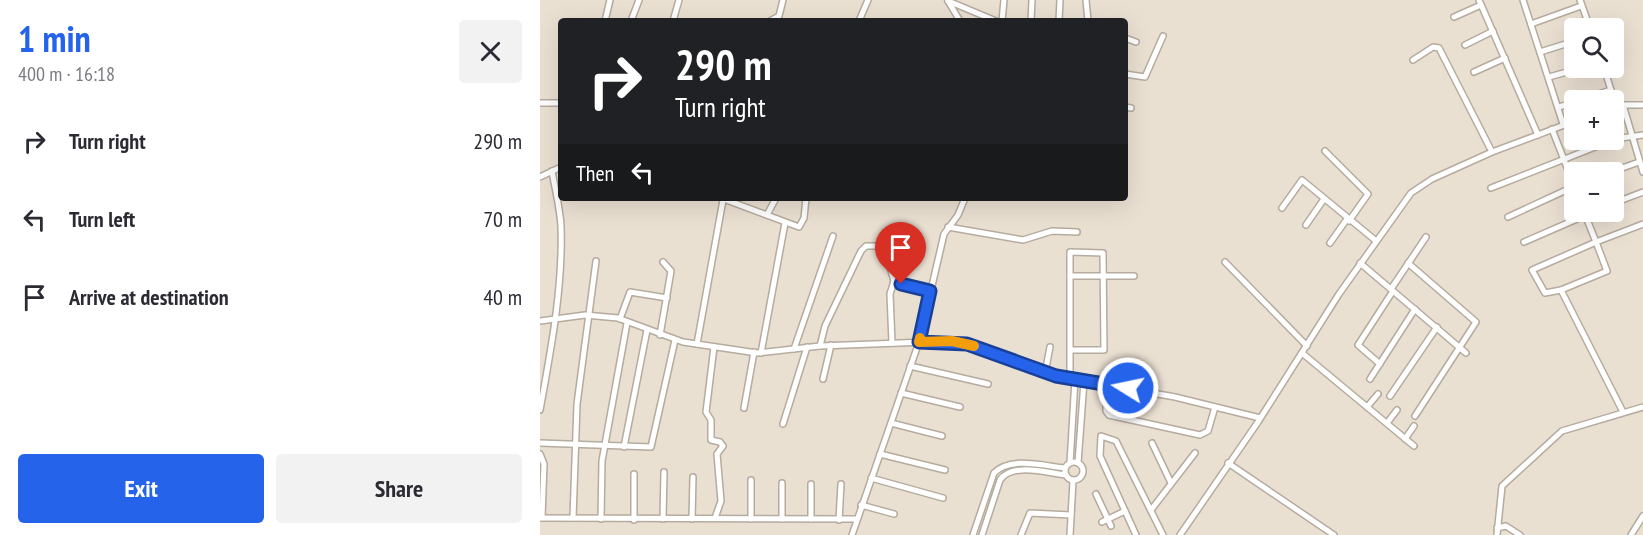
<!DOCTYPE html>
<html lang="en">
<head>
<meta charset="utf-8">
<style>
  body { margin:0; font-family:"PT Sans Narrow",sans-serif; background:#f2f2f3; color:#2b2b33; height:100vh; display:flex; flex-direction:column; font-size:22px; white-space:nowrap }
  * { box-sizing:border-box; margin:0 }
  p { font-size:20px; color:#7c7c81 }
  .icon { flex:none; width:33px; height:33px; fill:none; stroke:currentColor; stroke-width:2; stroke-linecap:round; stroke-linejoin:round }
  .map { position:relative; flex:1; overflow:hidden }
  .details { display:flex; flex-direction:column; background:#fff; width:540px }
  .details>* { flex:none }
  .banner { position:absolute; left:18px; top:18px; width:570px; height:183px; border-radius:6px; box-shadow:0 6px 24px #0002; background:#202124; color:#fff; overflow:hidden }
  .fabs { position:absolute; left:1024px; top:18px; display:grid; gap:12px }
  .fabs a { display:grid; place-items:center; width:60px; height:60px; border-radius:6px; background:#fff; box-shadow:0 6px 24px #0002; font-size:30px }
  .pin { position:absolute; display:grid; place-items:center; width:51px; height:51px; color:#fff; margin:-62px -26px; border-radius:50% 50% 50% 0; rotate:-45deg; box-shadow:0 0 6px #0007 }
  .pin .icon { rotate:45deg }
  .me { position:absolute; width:66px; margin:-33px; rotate:280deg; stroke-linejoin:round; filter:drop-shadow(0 0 4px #0008) }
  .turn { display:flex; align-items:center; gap:21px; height:126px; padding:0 18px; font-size:27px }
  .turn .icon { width:78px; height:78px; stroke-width:2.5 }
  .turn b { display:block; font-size:42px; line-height:51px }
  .then { display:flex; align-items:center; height:57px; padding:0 18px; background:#0003; gap:12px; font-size:22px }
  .round { display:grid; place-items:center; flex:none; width:63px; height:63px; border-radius:6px; background:#f2f2f3 }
  .summary { display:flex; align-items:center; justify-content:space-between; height:102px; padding:0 18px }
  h1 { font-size:36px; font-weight:600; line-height:45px; color:#2563eb }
  .cta { display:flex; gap:12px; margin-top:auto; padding:12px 18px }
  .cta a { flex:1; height:69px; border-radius:6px; background:#2563eb; color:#fff; font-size:24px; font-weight:600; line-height:69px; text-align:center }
  .cta a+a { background:#f2f2f3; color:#2b2b33 }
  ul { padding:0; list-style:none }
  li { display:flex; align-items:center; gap:18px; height:78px; padding:0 18px }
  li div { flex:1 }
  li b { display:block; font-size:22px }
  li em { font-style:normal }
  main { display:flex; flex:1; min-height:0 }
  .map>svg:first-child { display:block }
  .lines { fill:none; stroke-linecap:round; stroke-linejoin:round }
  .street-casing { stroke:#b5ab9e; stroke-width:8 }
  .street { stroke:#fff; stroke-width:5 }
  .route-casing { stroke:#184099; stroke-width:15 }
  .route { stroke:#2563eb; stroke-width:10 }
  .slow { stroke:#f59e0b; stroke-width:10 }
</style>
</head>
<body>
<main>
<section class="details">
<div class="summary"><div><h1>1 min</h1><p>400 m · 16:18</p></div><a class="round"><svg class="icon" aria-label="close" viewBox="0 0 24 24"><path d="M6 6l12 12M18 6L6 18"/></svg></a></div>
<ul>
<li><svg class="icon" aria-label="right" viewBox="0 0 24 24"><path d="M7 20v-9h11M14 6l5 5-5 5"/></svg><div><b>Turn right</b></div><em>290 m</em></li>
<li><svg class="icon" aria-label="left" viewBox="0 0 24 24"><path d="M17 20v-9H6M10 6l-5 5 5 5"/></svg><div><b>Turn left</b></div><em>70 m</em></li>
<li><svg class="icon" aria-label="arrive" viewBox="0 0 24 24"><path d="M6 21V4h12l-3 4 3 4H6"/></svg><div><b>Arrive at destination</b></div><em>40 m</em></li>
</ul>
<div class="cta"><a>Exit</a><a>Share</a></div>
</section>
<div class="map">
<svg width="1103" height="535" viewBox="0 0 1103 535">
  <rect width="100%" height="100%" fill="#eae0d2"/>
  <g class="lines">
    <defs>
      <g id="street">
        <polyline points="546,0 548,21"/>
        <polyline points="939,0 998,135"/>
        <polyline points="983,0 1023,124"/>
        <polyline points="1040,0 1050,28"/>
        <polyline points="408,1 456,21"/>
        <polyline points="408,1 420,21"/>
        <polyline points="914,17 941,5"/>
        <polyline points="65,21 70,0"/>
        <polyline points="91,21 99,0"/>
        <polyline points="133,21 139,0"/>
        <polyline points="230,21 239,16 243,0"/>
        <polyline points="319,21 328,0"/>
        <polyline points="462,21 464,0"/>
        <polyline points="491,21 492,0"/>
        <polyline points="519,21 520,0"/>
        <polyline points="991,24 1041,6"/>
        <polyline points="585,38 596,42"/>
        <polyline points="925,45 953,31"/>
        <polyline points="1000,52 1035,41"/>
        <polyline points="873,60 893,47 899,48 952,152"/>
        <polyline points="1064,68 1076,106"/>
        <polyline points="934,72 965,58"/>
        <polyline points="585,74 605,77 623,36"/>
        <polyline points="1009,77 1041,68"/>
        <polyline points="1039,100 1071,90"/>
        <polyline points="0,103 21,103"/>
        <polyline points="1081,105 1103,105"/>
        <polyline points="1083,105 1103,172"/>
        <polyline points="585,107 591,108"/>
        <polyline points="1019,107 1035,102"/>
        <polyline points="1012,129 1035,188"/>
        <polyline points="1074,139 1103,135"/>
        <polyline points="785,151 828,194 809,221"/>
        <polyline points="1071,172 1099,162"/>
        <polyline points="0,177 21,167"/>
        <polyline points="951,188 1073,140"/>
        <polyline points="181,198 259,227 264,218 266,198"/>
        <polyline points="1074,203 1103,192"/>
        <polyline points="742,208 762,180 835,240"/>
        <polyline points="227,215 236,198"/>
        <polyline points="968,217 1035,186"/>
        <polyline points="766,225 784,199"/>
        <polyline points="408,227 483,240 512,231 537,232"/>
        <polyline points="984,242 1053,212"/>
        <polyline points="790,243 807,219"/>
        <polyline points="685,262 767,346"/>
        <polyline points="820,263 926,353"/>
        <polyline points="868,263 936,322 875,416"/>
        <polyline points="530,276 594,276"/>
        <polyline points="851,289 886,237"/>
        <polyline points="1021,290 1005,293 992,270 1056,242 1044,212"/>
        <polyline points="80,319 90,292 127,298"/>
        <polyline points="0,321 45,315 78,318 143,342 217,353 280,346 412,341 441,348 516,376 635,397 720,418"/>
        <polyline points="120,335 131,271 123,262"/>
        <polyline points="352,343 350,294 354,281"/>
        <polyline points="157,344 183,200"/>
        <polyline points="280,346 285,326 321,251 326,246 336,246 345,250 354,281 390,291"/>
        <polyline points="174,347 166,412 171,420 171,440 180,442 183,446 177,454 181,501 175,518"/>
        <polyline points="254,349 293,236"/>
        <polyline points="221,353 245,223"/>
        <polyline points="762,353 874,446"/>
        <polyline points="840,364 818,345 853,291"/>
        <polyline points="370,366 448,384"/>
        <polyline points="505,373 510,347"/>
        <path d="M530 378C530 336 530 294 530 252L563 253 564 350H530"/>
        <polyline points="283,379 291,345"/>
        <polyline points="830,379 875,309"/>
        <polyline points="566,384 566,411 569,415 660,435 668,431 675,407"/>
        <polyline points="361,393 420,407"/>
        <polyline points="850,396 897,327"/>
        <polyline points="827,407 838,394"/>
        <polyline points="204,408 214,352"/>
        <path d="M0 410C11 349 23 288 21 226 20 208 15 189 12 171"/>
        <polyline points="1083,412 1021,290 1067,271 1056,242 1103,224"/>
        <polyline points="351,423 402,436"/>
        <polyline points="847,423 857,410"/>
        <polyline points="243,424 267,347"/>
        <polyline points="865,439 874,426"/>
        <polyline points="0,443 111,447 135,340"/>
        <polyline points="612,443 631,483"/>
        <polyline points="84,447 107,330"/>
        <polyline points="0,454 4,464 2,518"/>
        <polyline points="340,454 405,470"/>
        <circle cx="534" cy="471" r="9"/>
        <polyline points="530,463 535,379"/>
        <polyline points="538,463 544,381"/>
        <polyline points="688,463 794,535"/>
        <polyline points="94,474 94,520"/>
        <polyline points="331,478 403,498"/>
        <polyline points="242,483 242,519"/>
        <polyline points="271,484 271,519"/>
        <polyline points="556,494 571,526"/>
        <polyline points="321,505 354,514"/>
        <polyline points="611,510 655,453"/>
        <polyline points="0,518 316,519"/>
        <polyline points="33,518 37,404 56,261"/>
        <polyline points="61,519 62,461 87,323"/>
        <polyline points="123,519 124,472"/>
        <polyline points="152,519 153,477"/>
        <polyline points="211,519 211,480"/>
        <polyline points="299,520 301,484"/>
        <polyline points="562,522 585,511"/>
        <polyline points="957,528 966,526 980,535"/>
        <polyline points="312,535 379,342 404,234 418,215 425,198"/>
        <path d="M433 535 454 473C470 456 504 466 525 468"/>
        <path d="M442 535 460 480C472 462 507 473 526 475"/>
        <polyline points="481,535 490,513 531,515"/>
        <polyline points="530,535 533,481"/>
        <polyline points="596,535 560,456 561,436 576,441 623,535"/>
        <polyline points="640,535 718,422 799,294 871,193 892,179 952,152 1035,121"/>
        <polyline points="957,535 962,486 1022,431 1103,407"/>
        <polyline points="1091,535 1103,516"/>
      </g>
    </defs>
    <!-- street casing -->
    <use href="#street" class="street-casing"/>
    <!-- street -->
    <use href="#street" class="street"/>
  </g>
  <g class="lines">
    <defs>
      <polyline id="route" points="361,284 390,291 379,342 427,344 516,376 588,388"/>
    </defs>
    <!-- route casing -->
    <use href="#route" class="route-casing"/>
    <!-- route -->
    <use href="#route" class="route"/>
    <!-- slow -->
    <polyline class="slow" points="380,338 379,342 412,341 434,346"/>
  </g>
</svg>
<div class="fabs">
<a><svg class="icon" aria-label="search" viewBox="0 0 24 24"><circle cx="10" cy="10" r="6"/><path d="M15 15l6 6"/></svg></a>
<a>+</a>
<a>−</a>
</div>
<div class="pin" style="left:361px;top:284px;background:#d93025"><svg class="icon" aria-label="arrive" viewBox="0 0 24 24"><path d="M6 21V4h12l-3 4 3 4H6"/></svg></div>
<svg class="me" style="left:588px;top:388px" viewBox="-20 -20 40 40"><circle r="17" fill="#2563eb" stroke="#fff" stroke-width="3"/><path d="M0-11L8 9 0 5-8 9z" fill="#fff"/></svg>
<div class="banner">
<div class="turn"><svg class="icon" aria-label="right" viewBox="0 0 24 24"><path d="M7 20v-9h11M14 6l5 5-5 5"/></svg><div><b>290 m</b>Turn right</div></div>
<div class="then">Then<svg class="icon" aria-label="left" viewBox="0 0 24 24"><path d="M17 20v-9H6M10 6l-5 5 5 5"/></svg></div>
</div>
</div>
</main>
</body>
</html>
